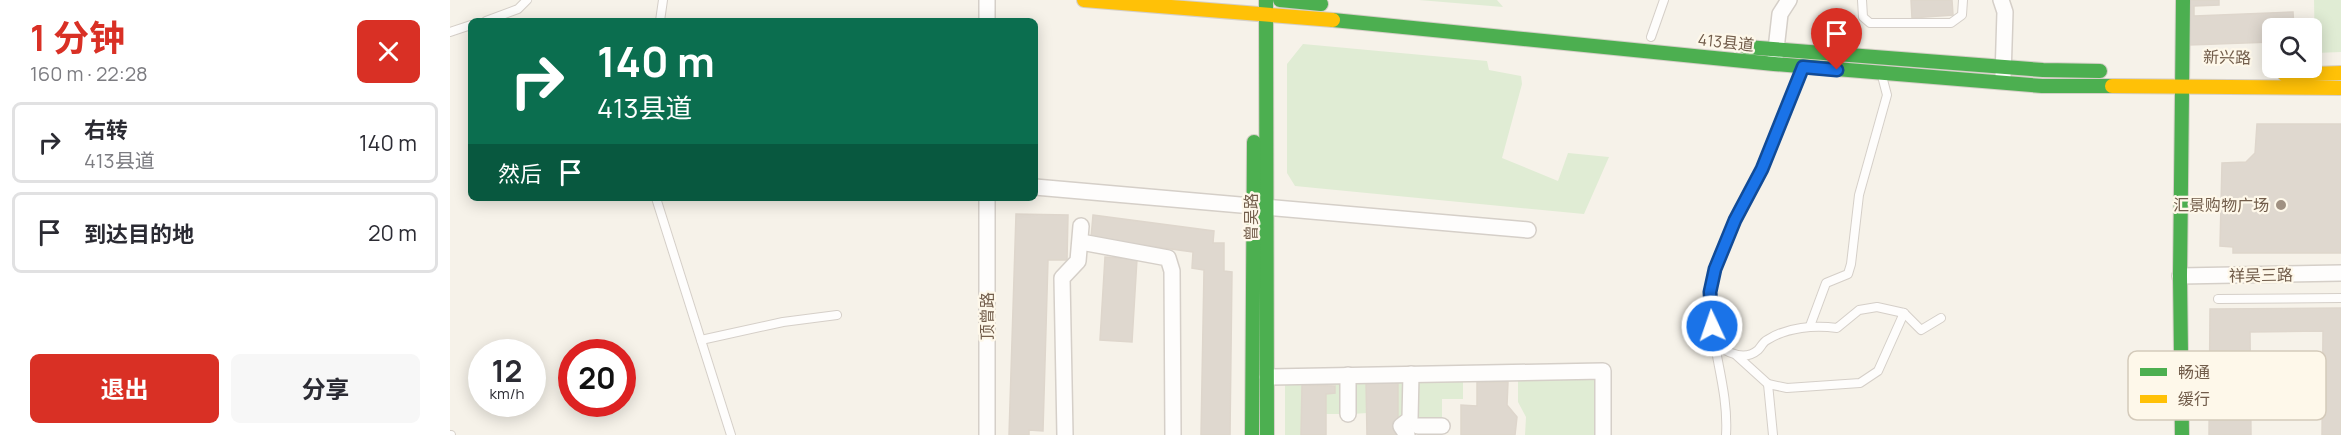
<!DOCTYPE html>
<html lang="zh">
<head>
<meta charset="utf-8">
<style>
  body { margin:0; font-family:Manrope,"Noto Sans SC",sans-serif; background:#f7f7f7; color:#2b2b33; height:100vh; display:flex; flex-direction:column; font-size:22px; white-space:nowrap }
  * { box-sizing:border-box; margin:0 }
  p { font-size:20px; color:#7c7c81 }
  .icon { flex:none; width:33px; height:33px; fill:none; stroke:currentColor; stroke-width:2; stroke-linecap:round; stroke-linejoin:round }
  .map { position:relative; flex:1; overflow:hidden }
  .details { display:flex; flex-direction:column; background:#fff; width:450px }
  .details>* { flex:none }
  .hud { position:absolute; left:18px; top:18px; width:570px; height:183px; border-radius:9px; box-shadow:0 3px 15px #0003; background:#0b6e4f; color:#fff; overflow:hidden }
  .tools { position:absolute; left:1812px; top:18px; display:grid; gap:12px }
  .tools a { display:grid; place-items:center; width:60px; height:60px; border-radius:9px; background:#fff; box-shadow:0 3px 15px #0003; font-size:30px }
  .speed { position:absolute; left:18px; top:339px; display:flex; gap:12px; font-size:30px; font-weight:700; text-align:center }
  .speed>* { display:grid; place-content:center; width:78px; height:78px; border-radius:50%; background:#fff; box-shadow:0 3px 15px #0003; line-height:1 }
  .speed small { font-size:15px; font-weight:400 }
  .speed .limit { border:9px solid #d22; background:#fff; color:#111 }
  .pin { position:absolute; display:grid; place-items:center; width:51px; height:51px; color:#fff; margin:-62px -26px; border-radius:50% 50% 50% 0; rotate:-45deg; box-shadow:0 0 6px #0007 }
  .pin .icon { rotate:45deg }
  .me { position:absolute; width:66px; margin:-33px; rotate:357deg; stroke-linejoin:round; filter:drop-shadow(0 0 4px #0008) }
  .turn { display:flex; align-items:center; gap:21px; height:126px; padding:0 30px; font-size:27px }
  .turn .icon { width:78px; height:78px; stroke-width:2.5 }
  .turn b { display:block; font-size:42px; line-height:51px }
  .then { display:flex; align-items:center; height:57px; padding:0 30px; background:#0003; gap:12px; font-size:22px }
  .round { display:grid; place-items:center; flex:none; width:63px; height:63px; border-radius:9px; background:#f7f7f7 }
  .head { display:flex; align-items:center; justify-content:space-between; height:102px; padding:0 30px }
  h1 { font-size:36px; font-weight:700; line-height:45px; color:#d93025 }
  .button { display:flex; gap:12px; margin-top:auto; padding:12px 30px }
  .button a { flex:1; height:69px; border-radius:9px; background:#d93025; color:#fff; font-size:24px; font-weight:700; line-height:69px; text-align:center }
  .button a+a { background:#f7f7f7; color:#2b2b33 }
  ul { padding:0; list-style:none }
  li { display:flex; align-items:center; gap:18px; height:81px; margin:0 12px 9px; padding:0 18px; border:3px solid #e1e1e2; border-radius:9px }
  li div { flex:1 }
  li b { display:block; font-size:22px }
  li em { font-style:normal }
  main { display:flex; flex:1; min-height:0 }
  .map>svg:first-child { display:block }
  .green { fill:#e0ecd4 }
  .building { fill:#dfd8cf; stroke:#ded6cc; stroke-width:1.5 }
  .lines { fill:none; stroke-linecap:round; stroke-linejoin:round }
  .lane-casing { stroke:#d5cfc8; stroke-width:10 }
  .street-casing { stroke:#d5cfc8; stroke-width:18 }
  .fast-casing { stroke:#d5cfc7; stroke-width:16 }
  .slow-casing { stroke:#d5cfc7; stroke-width:16 }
  .lane { stroke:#fefdfc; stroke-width:8 }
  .street { stroke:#fefdfc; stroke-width:15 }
  .fast { stroke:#4caf50; stroke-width:14 }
  .slow { stroke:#ffc107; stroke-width:14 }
  .route-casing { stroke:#114b97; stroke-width:15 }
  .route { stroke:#1a73e8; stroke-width:10 }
  .poi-dot { fill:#a09182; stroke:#fef8ea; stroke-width:2 }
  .labels { text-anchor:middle; stroke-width:4.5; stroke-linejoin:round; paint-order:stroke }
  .street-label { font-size:16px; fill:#725d4b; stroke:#fef8ea }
  .poi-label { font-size:16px; fill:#725d4b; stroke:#fef8ea; text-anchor:end }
  .key { fill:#fef8ea; stroke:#d4caba; stroke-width:1.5 }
  .key-label { font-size:16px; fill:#725d4b }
</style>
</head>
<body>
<main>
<section class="details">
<div class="head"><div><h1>1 分钟</h1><p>160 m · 22:28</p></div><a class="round" style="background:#d93025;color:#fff"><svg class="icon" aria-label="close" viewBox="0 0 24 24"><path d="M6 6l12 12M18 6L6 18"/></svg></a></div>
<ul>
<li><svg class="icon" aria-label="right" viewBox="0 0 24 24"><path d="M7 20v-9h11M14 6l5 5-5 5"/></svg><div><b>右转</b><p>413县道</p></div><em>140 m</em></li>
<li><svg class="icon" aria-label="arrive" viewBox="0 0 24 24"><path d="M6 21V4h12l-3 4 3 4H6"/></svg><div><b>到达目的地</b></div><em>20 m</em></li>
</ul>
<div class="button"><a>退出</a><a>分享</a></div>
</section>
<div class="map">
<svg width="1891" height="435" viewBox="0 0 1891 435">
  <rect width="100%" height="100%" fill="#f6f2e9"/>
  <!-- green -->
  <g class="green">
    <polygon points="969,0 1047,0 1053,7"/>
    <polygon points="1864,0 1891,0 1891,52 1865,53"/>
    <polygon points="853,44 1037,61 1039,70 1071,76 1072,84 1052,158 1108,181 1118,153 1159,157 1134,214 845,186 837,173 837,64"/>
    <polygon points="1068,376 1143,377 1147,384 1149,435 1075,435 1076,417 1068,402"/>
    <polygon points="895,379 895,414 876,414 876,394 885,393 885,385 852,385 851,435 835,435 835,380"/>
    <polygon points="902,379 953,379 957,417 948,435 948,382 916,382 917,413 902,414"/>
    <polygon points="971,379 1013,379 1013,399 992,399 992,421 971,421 965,413 966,383"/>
  </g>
  <!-- building -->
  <g class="building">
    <polygon points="1461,0 1502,0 1503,15 1462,18"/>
    <polygon points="1737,0 1769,0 1769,5 1744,6 1744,16 1843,12 1844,28 1822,28 1822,42 1739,45"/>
    <polygon points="1807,124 1891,124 1891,253 1783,253 1783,247 1770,246 1772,163 1796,162 1805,153"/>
    <polygon points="566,214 618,215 617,260 598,260 593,431 579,430 579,435 559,435"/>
    <polygon points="643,215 764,231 763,243 774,243 774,271 782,272 780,435 751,435 754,270 742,268 743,252 641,238"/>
    <polygon points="655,257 687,259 682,342 650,340"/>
    <polygon points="1891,308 1891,435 1872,435 1873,331 1800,332 1801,435 1759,435 1760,309"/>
    <polygon points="916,382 948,382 948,435 917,435"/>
    <polygon points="1027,382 1058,382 1057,405 1067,417 1065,435 1011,435 1011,405 1027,406"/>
    <polygon points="852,385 885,386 885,393 876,394 876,435 851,435"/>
  </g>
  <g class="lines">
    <defs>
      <g id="lane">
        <polyline points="1412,0 1413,17 1420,23 1501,23 1512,15 1513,0"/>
        <polyline points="36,21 68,9 77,0"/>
        <polyline points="210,21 213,0"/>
        <polyline points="0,32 21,25"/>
        <polyline points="1201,37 1214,0"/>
        <polyline points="206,198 281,435"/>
        <polyline points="1768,299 1891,298"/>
        <polyline points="1360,326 1376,283 1398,274 1401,264 1409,195 1437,95 1432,76"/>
        <polyline points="251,340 333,322 387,315"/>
        <path d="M1264 343C1276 352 1294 362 1308 350 1311 347 1313 342 1317 340 1337 327 1365 325 1387 328L1409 310 1427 307 1454 313 1471 330 1491 318"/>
        <polyline points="1286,355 1318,384 1323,435"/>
        <polyline points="1318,384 1337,388 1410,383 1428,371 1454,313"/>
        <polyline points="0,435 1,435"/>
        <path d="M1276 435C1279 387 1259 343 1260 295 1260 256 1288 219 1305 186 1324 148 1336 106 1353 67"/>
      </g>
      <g id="street">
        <polyline points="537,0 537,21"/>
        <polyline points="1551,0 1555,12 1553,77"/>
        <polyline points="1325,58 1330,14 1339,0"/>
        <polyline points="585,187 1078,230"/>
        <polyline points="537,198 537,435"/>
        <polyline points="631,242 718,258 722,271 723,435"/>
        <polyline points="1730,276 1891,273"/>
        <polyline points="817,377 1153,371 1153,435"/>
        <polyline points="898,414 898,375"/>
        <polyline points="968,426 992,426"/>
        <polyline points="615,435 612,278 628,261 631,226"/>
        <polyline points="957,435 951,426 960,419 961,374"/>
      </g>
      <g id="fast">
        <polyline points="830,0 871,4"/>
        <polyline points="816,1 817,435"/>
        <polyline points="883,20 1324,64 1592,86 1662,86"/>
        <polyline points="1296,47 1593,70 1650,71"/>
        <polyline points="802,435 804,142"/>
        <polyline points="1732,435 1730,276 1733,0"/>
      </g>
      <g id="slow">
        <polyline points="634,0 883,20"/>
        <polyline points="1835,75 1891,73"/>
        <polyline points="1662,86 1891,88"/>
      </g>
    </defs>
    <!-- lane casing -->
    <use href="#lane" class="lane-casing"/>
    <!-- street casing -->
    <use href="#street" class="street-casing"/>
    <!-- fast casing -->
    <use href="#fast" class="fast-casing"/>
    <!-- slow casing -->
    <use href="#slow" class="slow-casing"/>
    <!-- lane -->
    <use href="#lane" class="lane"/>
    <!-- street -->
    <use href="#street" class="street"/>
    <!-- fast -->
    <use href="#fast" class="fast"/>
    <!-- slow -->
    <use href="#slow" class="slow"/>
  </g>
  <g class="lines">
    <defs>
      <polyline id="route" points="1262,326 1260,292 1265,269 1285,220 1312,169 1353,67 1387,70"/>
    </defs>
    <!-- route casing -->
    <use href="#route" class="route-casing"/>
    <!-- route -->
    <use href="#route" class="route"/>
  </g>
  <!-- markers -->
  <circle class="poi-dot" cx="1831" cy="205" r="6"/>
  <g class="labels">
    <!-- street labels -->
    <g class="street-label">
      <text transform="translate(1276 42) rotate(6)" y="6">413县道</text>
      <text transform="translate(1777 57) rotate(1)" y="6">新兴路</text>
      <text transform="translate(801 217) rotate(-90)" y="6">曾吴路</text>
      <text transform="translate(1811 275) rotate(-1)" y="6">祥吴三路</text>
      <text transform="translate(537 316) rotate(-90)" y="6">顶曾路</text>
    </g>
    <!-- poi labels -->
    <g class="poi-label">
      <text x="1819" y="211">汇景购物广场</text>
    </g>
  </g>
  <!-- legend -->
  <rect x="1678" y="351" width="198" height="69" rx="9" class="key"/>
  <rect x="1690" y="368" width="27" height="8" fill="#4caf50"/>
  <rect x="1690" y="395" width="27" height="8" fill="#ffc107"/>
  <g class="key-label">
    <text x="1728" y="378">畅通</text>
    <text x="1728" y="405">缓行</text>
  </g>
</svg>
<div class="tools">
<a><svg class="icon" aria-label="search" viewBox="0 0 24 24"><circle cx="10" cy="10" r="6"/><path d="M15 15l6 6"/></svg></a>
</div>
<div class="speed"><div>12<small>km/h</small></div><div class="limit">20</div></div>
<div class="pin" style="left:1387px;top:70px;background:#d93025"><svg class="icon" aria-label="arrive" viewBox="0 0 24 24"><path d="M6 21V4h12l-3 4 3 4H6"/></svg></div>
<svg class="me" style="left:1262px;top:326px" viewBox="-20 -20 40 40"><circle r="17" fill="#1a73e8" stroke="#fff" stroke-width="3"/><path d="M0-11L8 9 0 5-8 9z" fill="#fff"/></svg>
<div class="hud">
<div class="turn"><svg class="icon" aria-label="right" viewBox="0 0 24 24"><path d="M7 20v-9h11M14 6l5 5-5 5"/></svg><div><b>140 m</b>413县道</div></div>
<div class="then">然后<svg class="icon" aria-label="arrive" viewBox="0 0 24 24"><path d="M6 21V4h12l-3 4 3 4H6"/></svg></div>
</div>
</div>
</main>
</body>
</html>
